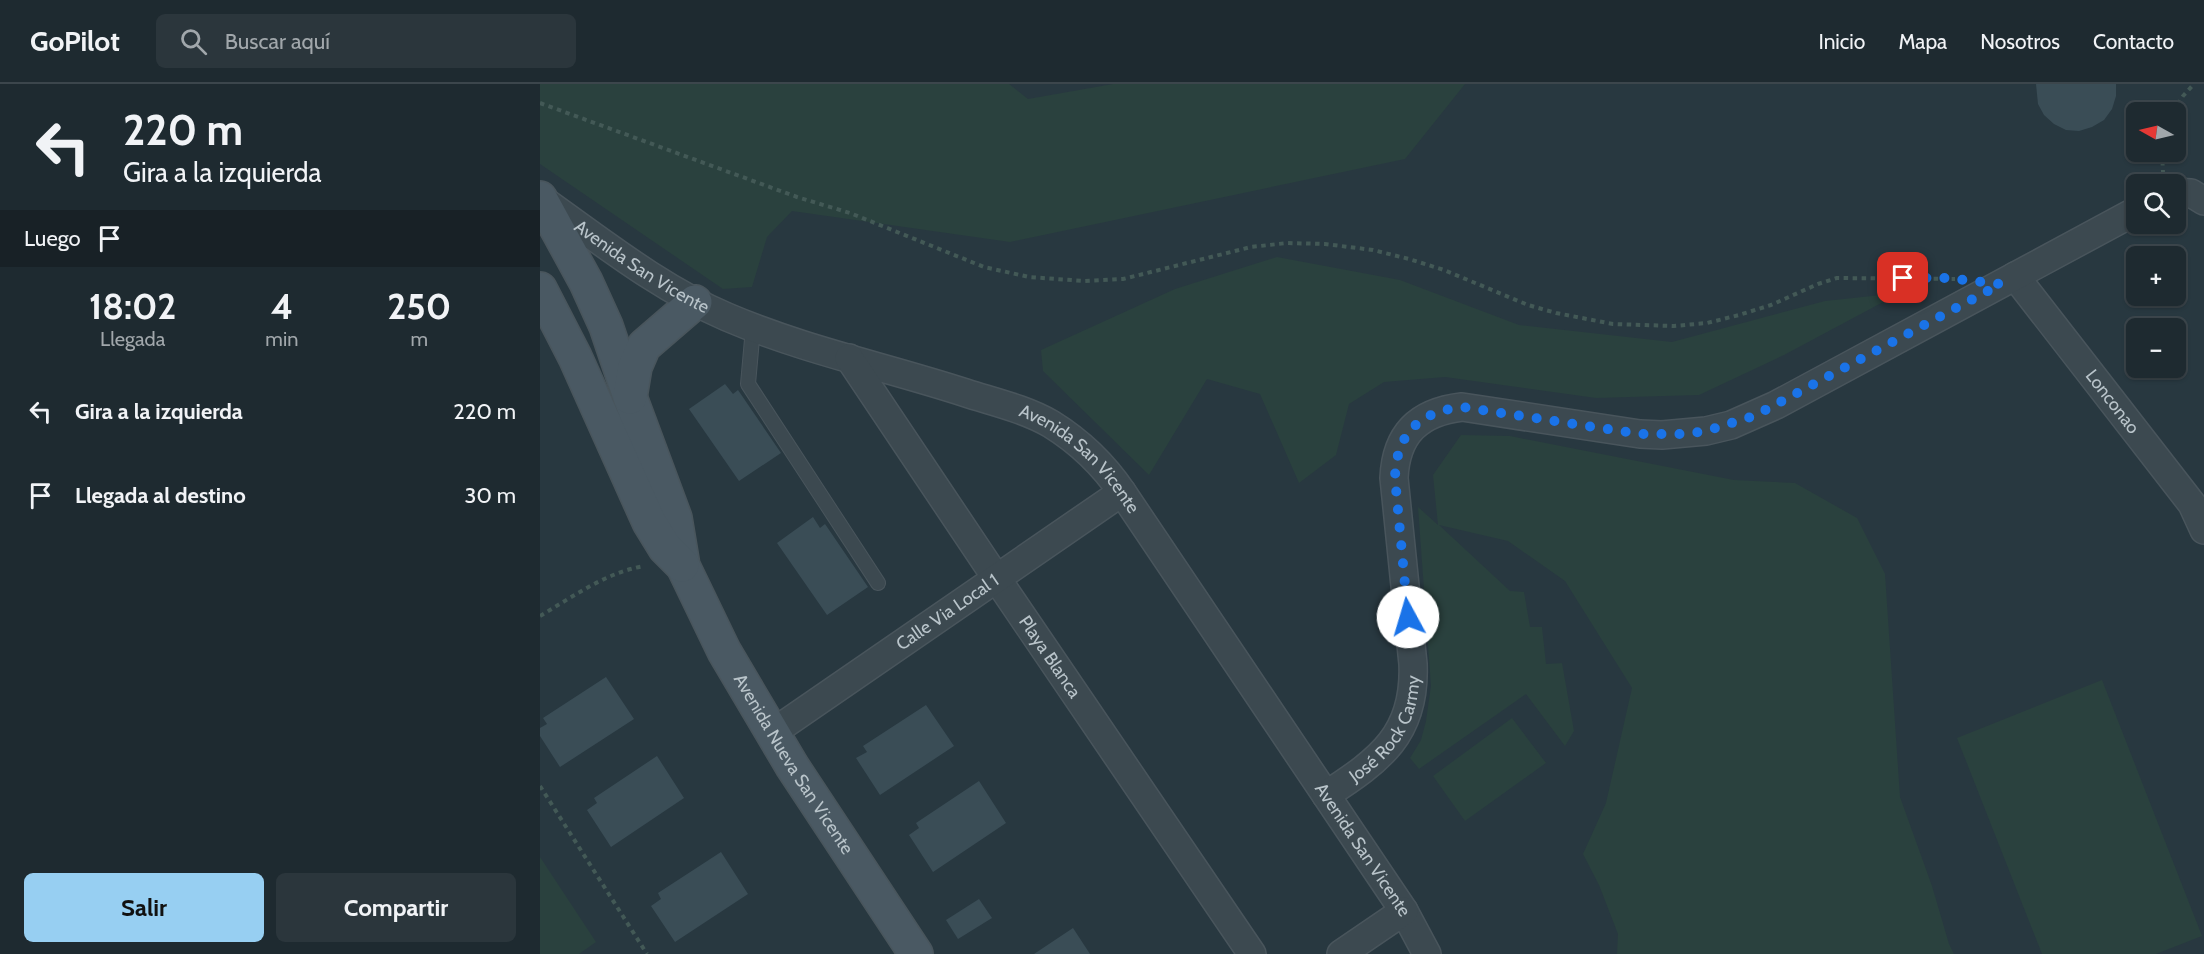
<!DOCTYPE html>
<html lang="es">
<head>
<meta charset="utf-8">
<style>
  body { margin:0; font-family:Cabin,sans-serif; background:#2b363c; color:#f1f3f6; height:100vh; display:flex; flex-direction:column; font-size:22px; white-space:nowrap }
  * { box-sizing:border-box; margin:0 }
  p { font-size:20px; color:#a1a7ab }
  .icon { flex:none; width:33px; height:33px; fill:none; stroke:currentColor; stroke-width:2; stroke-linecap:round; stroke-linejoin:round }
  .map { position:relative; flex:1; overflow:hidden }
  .panel { display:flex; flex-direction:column; background:#1e2a30; width:540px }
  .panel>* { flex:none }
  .top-card { background:#1e2a30; color:#f1f3f6; overflow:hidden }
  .needle { width:39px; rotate:278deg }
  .tools { position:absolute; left:1586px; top:18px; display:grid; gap:12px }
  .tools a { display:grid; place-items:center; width:60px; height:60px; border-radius:9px; background:#1e2a30; box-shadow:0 2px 4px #0004,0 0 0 2px #3c464c; font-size:30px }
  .pin { position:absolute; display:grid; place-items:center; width:51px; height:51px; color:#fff; margin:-26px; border-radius:12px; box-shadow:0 3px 9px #0006 }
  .me { position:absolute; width:66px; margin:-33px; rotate:354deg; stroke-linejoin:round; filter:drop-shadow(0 0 4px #0008) }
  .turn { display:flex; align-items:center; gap:21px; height:126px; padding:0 24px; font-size:27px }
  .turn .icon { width:78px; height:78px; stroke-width:2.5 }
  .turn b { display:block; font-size:42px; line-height:51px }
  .then { display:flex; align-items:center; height:57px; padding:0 24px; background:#0003; gap:12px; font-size:22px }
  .eta { display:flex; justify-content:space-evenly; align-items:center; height:102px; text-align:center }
  .eta b { font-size:36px; font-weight:700; line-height:42px }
  .button { display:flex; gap:12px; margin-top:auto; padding:12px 24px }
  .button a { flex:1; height:69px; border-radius:9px; background:#97cff2; color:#111; font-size:24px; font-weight:700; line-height:69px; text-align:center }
  .button a+a { background:#2b363c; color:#f1f3f6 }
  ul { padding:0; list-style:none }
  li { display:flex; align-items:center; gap:18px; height:84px; padding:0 24px }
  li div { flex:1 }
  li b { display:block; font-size:22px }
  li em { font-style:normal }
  header { display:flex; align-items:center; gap:36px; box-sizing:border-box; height:84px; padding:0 30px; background:#1e2a30; border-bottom:2px solid #3c464c }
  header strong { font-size:28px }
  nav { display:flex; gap:33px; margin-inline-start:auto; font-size:21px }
  .search { width:420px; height:54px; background:#2b363c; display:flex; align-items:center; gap:15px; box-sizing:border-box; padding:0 21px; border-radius:9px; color:#a1a7ab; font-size:22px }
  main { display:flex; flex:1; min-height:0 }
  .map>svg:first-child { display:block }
  .green { fill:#2a413e }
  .building { fill:#3a4d56 }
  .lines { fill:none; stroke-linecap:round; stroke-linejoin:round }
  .lane-casing { stroke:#49555c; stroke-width:16 }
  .street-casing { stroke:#49555c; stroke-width:30 }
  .secondary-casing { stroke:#49555c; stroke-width:36 }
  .path { stroke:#435956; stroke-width:4; stroke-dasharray:4.5 4.5; stroke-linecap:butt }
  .lane { stroke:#3c4950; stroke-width:14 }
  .street { stroke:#3c4950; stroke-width:27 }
  .secondary { stroke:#4a5963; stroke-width:33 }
  .route { stroke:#1a73e8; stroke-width:10; stroke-dasharray:0 18 }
  .labels { text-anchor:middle; stroke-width:6; stroke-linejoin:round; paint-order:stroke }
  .street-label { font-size:18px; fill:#b9c4ca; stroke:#212e35 }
</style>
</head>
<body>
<header>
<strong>GoPilot</strong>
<div class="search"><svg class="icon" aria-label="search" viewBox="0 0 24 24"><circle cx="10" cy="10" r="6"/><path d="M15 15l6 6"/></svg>Buscar aquí</div>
<nav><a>Inicio</a><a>Mapa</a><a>Nosotros</a><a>Contacto</a></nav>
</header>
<main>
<section class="panel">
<div class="top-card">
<div class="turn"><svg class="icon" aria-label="left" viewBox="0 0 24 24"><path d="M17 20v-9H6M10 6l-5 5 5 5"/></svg><div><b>220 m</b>Gira a la izquierda</div></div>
<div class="then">Luego<svg class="icon" aria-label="arrive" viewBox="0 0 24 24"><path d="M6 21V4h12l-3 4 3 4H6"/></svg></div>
</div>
<div class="eta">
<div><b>18:02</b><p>Llegada</p></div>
<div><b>4</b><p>min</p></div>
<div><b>250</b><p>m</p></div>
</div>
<ul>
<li><svg class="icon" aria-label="left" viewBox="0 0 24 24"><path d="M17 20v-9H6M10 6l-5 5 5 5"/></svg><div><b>Gira a la izquierda</b></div><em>220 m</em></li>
<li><svg class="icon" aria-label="arrive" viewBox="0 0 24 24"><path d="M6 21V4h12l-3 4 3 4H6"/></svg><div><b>Llegada al destino</b></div><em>30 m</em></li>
</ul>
<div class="button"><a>Salir</a><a>Compartir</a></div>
</section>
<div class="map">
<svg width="1664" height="870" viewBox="0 0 1664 870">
  <rect width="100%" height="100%" fill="#283840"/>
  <!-- green -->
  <g class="green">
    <polygon points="0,0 469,0 488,15 573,0 925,0 865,75 470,158 252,127 227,153 212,203 183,205 0,80"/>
    <polygon points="737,173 860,196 979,241 1132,258 1285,217 1360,209 1244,271 1159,311 1056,314 905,293 844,298 809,320 796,371 759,399 720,310 667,295 609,391 503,287 501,266 635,205"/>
    <polygon points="921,351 970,352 1194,396 1255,399 1317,434 1345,490 1360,713 1392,802 1409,860 1414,870 1077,870 1078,850 1059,801 1043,770 1066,719 1092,604 1025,497 968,457 899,441 970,507 984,508 990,543 1002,543 1006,580 1022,579 1034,647 1025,662 986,610 879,685 870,674 881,656 886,637 891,602 878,423 898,441 893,391"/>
    <polygon points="1562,596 1662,852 1616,870 1502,870 1417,654"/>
    <polygon points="972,634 1006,679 925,737 893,692"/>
    <polygon points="0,773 56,858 39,870 0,870"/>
  </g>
  <!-- building -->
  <g class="building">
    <polygon points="1496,0 1576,0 1576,12 1572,25 1564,36 1552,43 1539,47 1526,46 1514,40 1504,31 1498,20"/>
    <polygon points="185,300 193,310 198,306 241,369 199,397 149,325"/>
    <polygon points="273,433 280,444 285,440 328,503 287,531 237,459"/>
    <polygon points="66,593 94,635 20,683 0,652 0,644 7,640 3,634"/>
    <polygon points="386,621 414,662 340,711 316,674 327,668 323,662"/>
    <polygon points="117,672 144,714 71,763 47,726 57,719 54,714"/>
    <polygon points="439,697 466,739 393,788 369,751 379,744 376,739"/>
    <polygon points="181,768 208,810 135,858 111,822 121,815 118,809"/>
    <polygon points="439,815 452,834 418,855 406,836"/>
    <polygon points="533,844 550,870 494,870"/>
  </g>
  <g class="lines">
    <defs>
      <polyline id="lane" points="213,244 208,300 338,499"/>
      <g id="street">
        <polyline points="1635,108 1651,109 1664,117"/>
        <path id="s1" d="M0 114C61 157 119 204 187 233 264 266 346 283 426 309 454 318 485 325 511 340 540 358 563 380 582 408L864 827 887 870"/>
        <path id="s2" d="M1475 192 1652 420 1664 446"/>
        <path id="s3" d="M309 274 457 495 712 870"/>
        <path id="s4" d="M232 649 582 408"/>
        <path id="s5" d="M786 711C840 676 876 650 873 580L854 394C856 350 879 328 922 323L1100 350 1122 351 1166 347 1191 341 1236 321 1596 127"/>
        <polyline points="801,870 864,827"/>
      </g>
      <g id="secondary">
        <path id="s6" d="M0 114 46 198 66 242 90 313 135 434 143 482 184 567 252 682 376 870"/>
        <polyline points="0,205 35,273 109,438 125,464 142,481"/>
        <polyline points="90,313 95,283 104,262 155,218"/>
      </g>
    </defs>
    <!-- lane casing -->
    <use href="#lane" class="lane-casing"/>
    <!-- street casing -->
    <use href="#street" class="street-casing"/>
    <!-- secondary casing -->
    <use href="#secondary" class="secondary-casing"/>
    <!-- path -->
    <g class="path">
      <polyline points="0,19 257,113 310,129 444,183 489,193 544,197 583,195 711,163 747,159 785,160 833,166 869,175 904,186 988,221 1016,229 1073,240 1134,242 1167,239 1199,231 1231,221 1278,200 1297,194 1415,195"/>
      <polyline points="1633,28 1643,12 1654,0"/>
      <polyline points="1622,68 1623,88"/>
      <path d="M0 532C34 512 65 489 104 482"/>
      <polyline points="0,702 107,870"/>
    </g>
    <!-- lane -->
    <use href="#lane" class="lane"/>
    <!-- street -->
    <use href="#street" class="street"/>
    <!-- secondary -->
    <use href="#secondary" class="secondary"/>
  </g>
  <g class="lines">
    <!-- route -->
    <path class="route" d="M868 533 855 394C856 350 879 328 922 323L1100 350H1144L1166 347 1214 332 1461 200 1407 194H1363"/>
  </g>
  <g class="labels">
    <!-- street labels -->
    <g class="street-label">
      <text dy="6" stroke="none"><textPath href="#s1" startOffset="123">Avenida San Vicente</textPath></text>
      <text dy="6" stroke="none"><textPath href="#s2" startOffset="159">Lonconao</textPath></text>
      <text dy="6" stroke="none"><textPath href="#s1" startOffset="608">Avenida San Vicente</textPath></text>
      <text dy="6" stroke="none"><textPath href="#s4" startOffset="213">Calle Via Local 1</textPath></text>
      <text dy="6" stroke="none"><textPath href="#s3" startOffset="360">Playa Blanca</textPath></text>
      <text dy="6" stroke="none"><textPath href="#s5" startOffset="93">José Rock Carmy</textPath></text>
      <text dy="6" stroke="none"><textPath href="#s6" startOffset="624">Avenida Nueva San Vicente</textPath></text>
      <text dy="6" stroke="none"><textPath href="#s1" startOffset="1094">Avenida San Vicente</textPath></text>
    </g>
  </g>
</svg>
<div class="tools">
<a><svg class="needle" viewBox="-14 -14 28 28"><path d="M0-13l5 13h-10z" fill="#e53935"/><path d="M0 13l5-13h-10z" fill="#a1a7ab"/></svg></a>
<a><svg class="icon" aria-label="search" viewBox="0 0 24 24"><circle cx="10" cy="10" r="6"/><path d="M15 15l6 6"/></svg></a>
<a>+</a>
<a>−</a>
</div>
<div class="pin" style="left:1363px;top:194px;background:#d93025"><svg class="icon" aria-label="arrive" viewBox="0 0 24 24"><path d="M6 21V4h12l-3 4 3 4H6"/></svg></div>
<svg class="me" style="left:868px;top:533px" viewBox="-20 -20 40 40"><circle r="19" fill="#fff"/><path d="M0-13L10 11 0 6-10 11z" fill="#1a73e8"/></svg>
</div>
</main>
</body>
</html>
